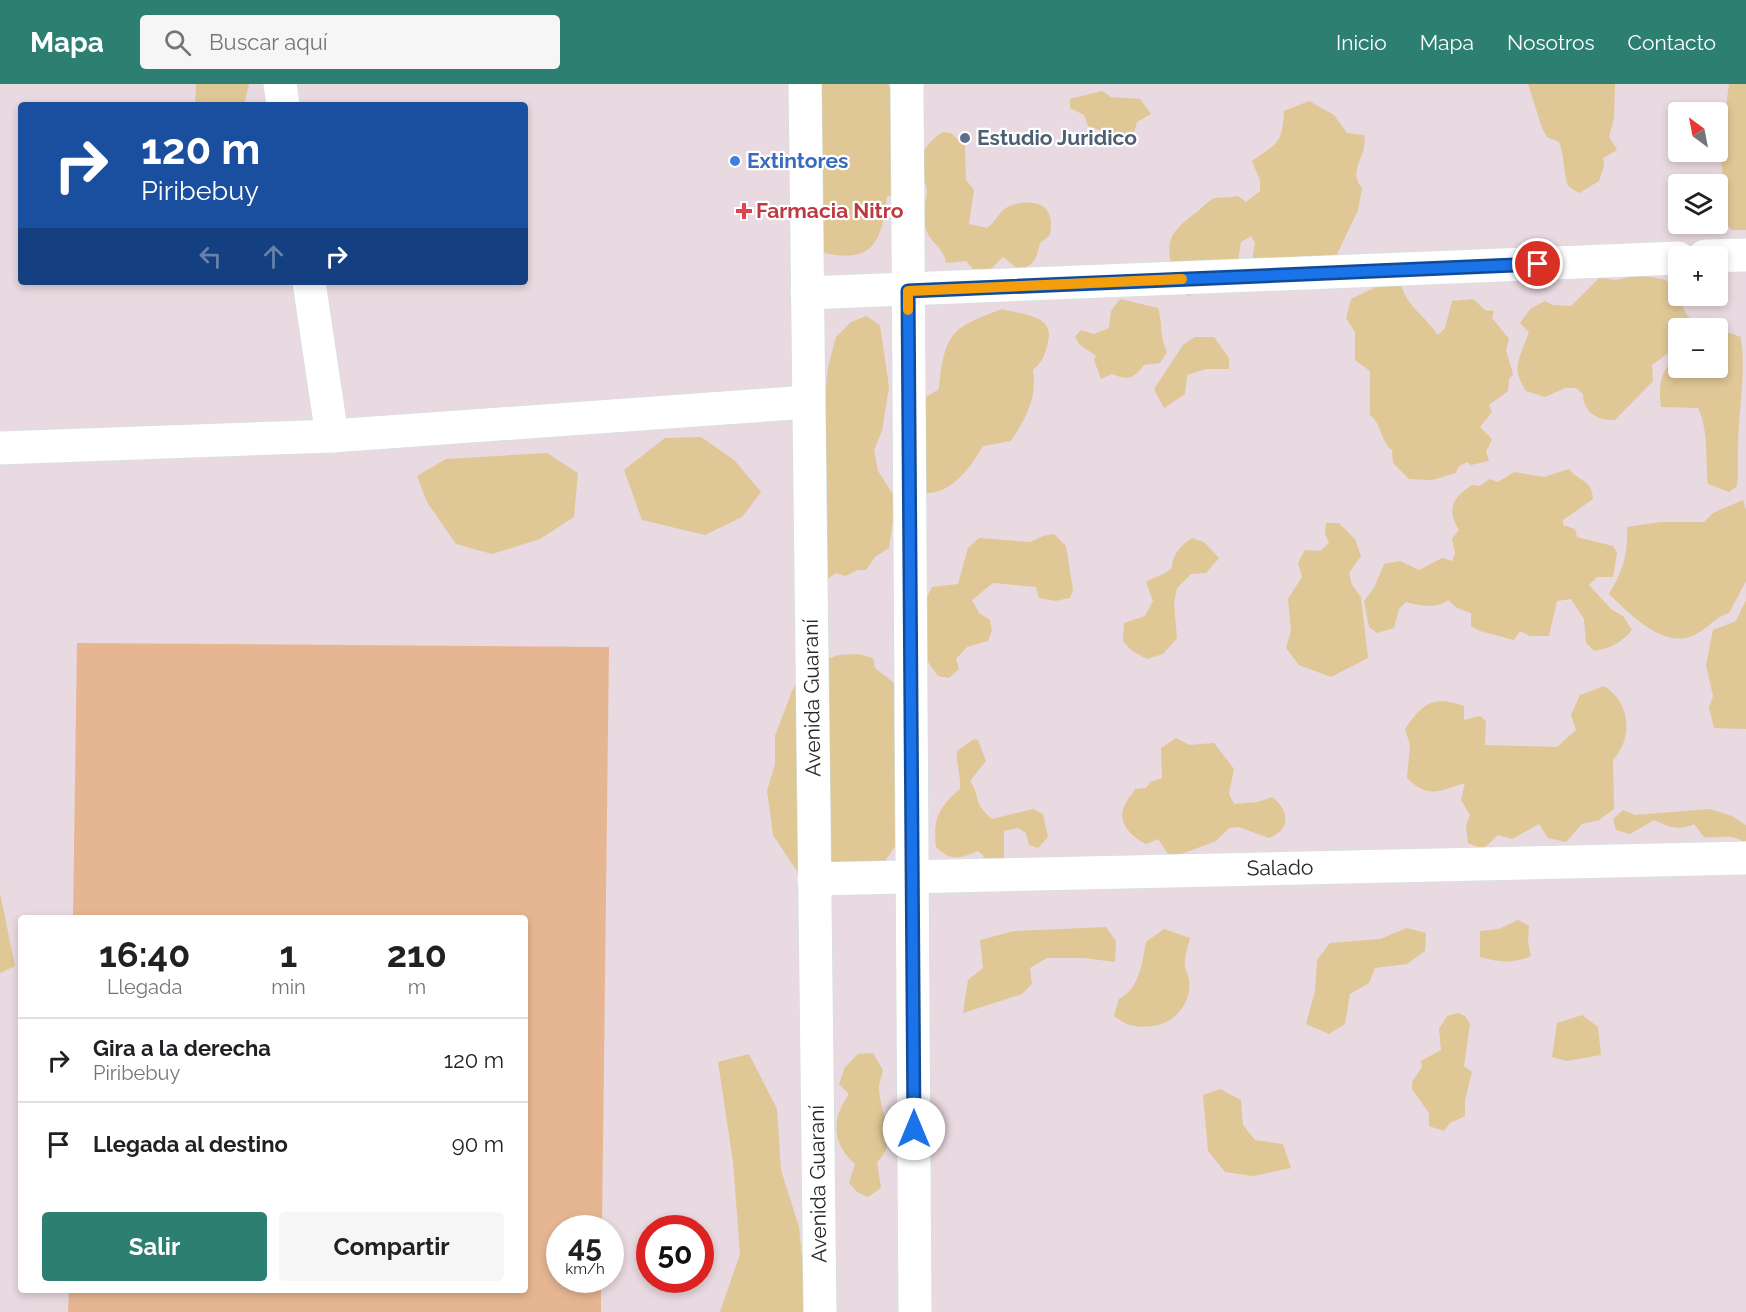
<!DOCTYPE html>
<html lang="es">
<head>
<meta charset="utf-8">
<style>
  body { margin:0; font-family:Raleway,sans-serif; background:#f6f6f6; color:#202124; height:100vh; display:flex; flex-direction:column; font-size:22px; white-space:nowrap }
  * { box-sizing:border-box; margin:0 }
  p { font-size:20px; color:#757577 }
  .icon { flex:none; width:33px; height:33px; fill:none; stroke:currentColor; stroke-width:2; stroke-linecap:round; stroke-linejoin:round }
  .map { position:relative; flex:1; overflow:hidden }
  .sheet { position:absolute; left:18px; top:831px; width:510px; height:378px; display:flex; flex-direction:column; background:#fff; border-radius:6px; box-shadow:0 3px 9px #0003 }
  .sheet>* { flex:none }
  .guide { position:absolute; left:18px; top:18px; width:510px; height:183px; border-radius:6px; box-shadow:0 3px 9px #0003; background:#1a4fa0; color:#fff; overflow:hidden }
  .needle { width:39px; rotate:328deg }
  .buttons { position:absolute; left:1668px; top:18px; display:grid; gap:12px }
  .buttons a { display:grid; place-items:center; width:60px; height:60px; border-radius:6px; background:#fff; box-shadow:0 3px 9px #0003; font-size:30px }
  .speed { position:absolute; left:546px; top:1131px; display:flex; gap:12px; font-size:30px; font-weight:700; text-align:center }
  .speed>* { display:grid; place-content:center; width:78px; height:78px; border-radius:50%; background:#fff; box-shadow:0 3px 9px #0003; line-height:1 }
  .speed small { font-size:15px; font-weight:400 }
  .speed .limit { border:9px solid #d22; background:#fff; color:#111 }
  .pin { position:absolute; display:grid; place-items:center; width:51px; height:51px; color:#fff; margin:-26px; border:3px solid #fff; border-radius:50%; box-shadow:0 2px 6px #0007 }
  .me { position:absolute; width:66px; margin:-33px; rotate:0deg; stroke-linejoin:round; filter:drop-shadow(0 0 4px #0008) }
  .turn { display:flex; align-items:center; gap:21px; height:126px; padding:0 24px; font-size:27px }
  .turn .icon { width:78px; height:78px; stroke-width:2.5 }
  .turn b { display:block; font-size:42px; line-height:51px }
  .lanes { display:flex; align-items:center; height:57px; padding:0 24px; background:#0003; justify-content:center; gap:30px; direction:ltr }
  .lanes .off { opacity:.35 }
  .eta { display:flex; justify-content:space-evenly; align-items:center; height:102px; text-align:center }
  .eta b { font-size:36px; font-weight:700; line-height:42px }
  .action { display:flex; gap:12px; margin-top:auto; padding:12px 24px }
  .action a { flex:1; height:69px; border-radius:6px; background:#2d7f72; color:#fff; font-size:24px; font-weight:700; line-height:69px; text-align:center }
  .action a+a { background:#f6f6f6; color:#202124 }
  ul { padding:0; list-style:none }
  li { display:flex; align-items:center; gap:18px; height:84px; padding:0 24px; border-top:2px solid #e0e0e0 }
  li div { flex:1 }
  li b { display:block; font-size:22px }
  li em { font-style:normal }
  header { display:flex; align-items:center; gap:36px; box-sizing:border-box; height:84px; padding:0 30px; background:#2d7f72; color:#fff }
  header strong { font-size:28px }
  nav { display:flex; gap:33px; margin-inline-start:auto; font-size:21px }
  .search { width:420px; height:54px; background:#f6f6f6; display:flex; align-items:center; gap:15px; box-sizing:border-box; padding:0 21px; border-radius:6px; color:#757577; font-size:22px }
  .map>svg:first-child { display:block }
  .green { fill:#dfc796 }
  .pitch { fill:#e6b692 }
  .lines { fill:none; stroke-linecap:round; stroke-linejoin:round }
  .street-casing { stroke:#cee0dd; stroke-width:34 }
  .secondary-casing { stroke:#cee0dd; stroke-width:34 }
  .street { stroke:#fff; stroke-width:33 }
  .secondary { stroke:#fff; stroke-width:33 }
  .route-casing { stroke:#114b97; stroke-width:15 }
  .route { stroke:#1a73e8; stroke-width:10 }
  .slow { stroke:#f59e0b; stroke-width:10 }
  .service-dot { fill:#5c6f8a; stroke:#fff; stroke-width:2 }
  .shop-dot { fill:#3f7fe0; stroke:#fff; stroke-width:2 }
  .health-dot { fill:#e0444e; stroke:#fff; stroke-width:2 }
  .labels { text-anchor:middle; stroke-width:4.5; stroke-linejoin:round; paint-order:stroke }
  .service-label { font-size:21px; font-weight:bold; fill:#4e5e75; stroke:#fff; text-anchor:start }
  .shop-label { font-size:21px; font-weight:bold; fill:#366cbe; stroke:#fff; text-anchor:start }
  .health-label { font-size:21px; font-weight:bold; fill:#be3a42; stroke:#fff; text-anchor:start }
  .street-label { font-size:21px; fill:#272727; stroke:#fff }
</style>
</head>
<body>
<header>
<strong>Mapa</strong>
<div class="search"><svg class="icon" aria-label="search" viewBox="0 0 24 24"><circle cx="10" cy="10" r="6"/><path d="M15 15l6 6"/></svg>Buscar aquí</div>
<nav><a>Inicio</a><a>Mapa</a><a>Nosotros</a><a>Contacto</a></nav>
</header>
<div class="map">
<svg width="1746" height="1228" viewBox="0 0 1746 1228">
  <rect width="100%" height="100%" fill="#e9d9e0"/>
  <!-- green -->
  <g class="green">
    <polygon points="196,0 249,0 244,21 195,21"/>
    <path d="M801 0H888L898 23 904 103 887 113C882 156 874 180 825 169L796 110Z"/>
    <path d="M1528 0H1615L1614 34 1609 53 1617 66 1603 74 1604 81 1599 97 1579 109 1568 102C1563 87 1565 73 1559 58L1547 53 1542 44Z"/>
    <polygon points="1729,0 1746,0 1746,146 1732,146 1718,130 1718,115 1724,100 1720,69"/>
    <polygon points="1102,7 1111,13 1140,15 1151,30 1137,38 1132,56 1126,59 1118,57 1110,46 1099,46 1088,42 1084,31 1070,24 1070,15"/>
    <path d="M1309 17 1334 31 1347 49 1364 51C1369 72 1346 86 1362 104L1358 126 1338 168 1335 191 1252 178 1255 159 1251 152 1241 158 1237 182 1204 207 1188 212C1178 205 1177 197 1173 185 1163 155 1174 145 1197 128 1203 123 1208 116 1216 114 1222 113 1230 114 1238 112L1246 118 1260 107V96L1252 77C1278 58 1282 61 1284 27Z"/>
    <path d="M943 48 951 49 965 62 966 96 974 106 969 140 987 144C996 138 998 129 1006 124 1016 117 1042 115 1048 128 1052 135 1051 143 1050 151L1040 159C1036 175 1035 182 1018 185L1003 173 990 186 973 185 966 177 946 179C943 162 932 161 927 148 922 134 925 121 927 107 927 101 924 99 922 94 914 75 928 57 943 48Z"/>
    <path d="M1634 192C1645 192 1669 193 1676 204 1683 214 1679 222 1690 234L1689 244H1678V262L1652 281 1653 297 1615 336C1598 337 1583 328 1583 310L1576 304H1565L1545 313 1526 307C1510 282 1520 275 1529 248L1520 239 1530 225 1545 217 1553 221 1571 222 1599 194 1616 196Z"/>
    <path d="M1400 199C1408 224 1424 231 1438 251L1445 244 1452 217 1473 215 1485 226 1494 227 1492 234 1509 255 1506 266 1513 290 1509 295 1508 307 1489 321 1492 328 1480 343 1492 355 1486 368 1489 377 1471 381 1467 378 1458 383 1456 389 1432 396 1409 395 1393 379 1392 366C1380 357 1382 340 1370 331V287L1355 276V248L1346 234 1351 215 1378 202Z"/>
    <path d="M1120 215 1158 224C1163 241 1159 250 1167 268L1160 279 1144 281C1134 294 1128 297 1112 290L1101 295 1094 276 1096 272 1079 260 1075 253 1081 246 1094 250 1109 244 1111 227Z"/>
    <path d="M1002 225C1021 231 1055 230 1048 258 1045 271 1043 277 1033 286 1037 316 1026 333 1011 357L983 362C970 384 952 410 925 409L902 328 939 305C940 288 943 262 955 249 966 237 988 231 1002 225Z"/>
    <polygon points="866,232 880,241 889,303 882,347 874,366 878,387 896,415 889,464 875,473 866,486 858,486 845,492 836,489 826,496 823,333 828,283 836,253 851,238"/>
    <path d="M1721 246 1741 253C1746 289 1739 324 1738 360 1737 374 1739 387 1737 402L1729 408 1708 400C1705 374 1709 347 1698 324L1661 323C1659 302 1659 286 1678 273V284H1718V247Z"/>
    <polygon points="1195,253 1214,253 1229,274 1229,285 1206,285 1187,291 1185,310 1164,324 1154,305 1183,261"/>
    <polygon points="701,353 734,376 761,408 742,433 705,451 642,436 624,386 665,354"/>
    <polygon points="547,369 578,389 574,433 540,455 492,470 456,460 427,418 417,392 446,375"/>
    <path d="M1569 385C1580 398 1592 396 1593 415L1563 436V441L1575 445 1577 453 1613 462 1617 469 1613 493H1597L1589 501 1612 526 1623 532 1632 546C1621 559 1611 564 1594 567L1586 559 1584 535 1571 515 1557 517 1549 552H1530L1520 547 1514 556 1480 547 1471 542V529L1457 524 1448 516C1436 525 1420 522 1406 518L1399 525 1394 544 1377 549 1369 543 1364 517 1374 504 1384 480 1400 477 1419 486 1442 474 1452 477 1455 469 1452 455 1459 446C1446 425 1453 413 1472 401L1479 402 1490 395 1498 398 1514 388 1544 393Z"/>
    <path d="M1743 416 1746 426V497L1729 529C1714 534 1710 542 1698 549 1666 569 1629 529 1609 510 1623 487 1628 470 1627 443L1661 438H1704L1713 429Z"/>
    <polygon points="1326,439 1339,439 1355,455 1361,472 1349,489 1352,501 1361,513 1368,574 1331,593 1299,581 1286,564 1291,547 1288,515 1302,493 1298,479 1305,466 1320,467 1329,459 1325,449"/>
    <polygon points="1054,450 1066,462 1073,506 1070,514 1055,517 1039,514 1036,503 993,499 972,516 979,529 990,536 992,546 988,557 967,563 956,575 959,585 949,594 938,592 926,575 923,521 932,503 958,500 968,464 979,454 1030,458 1043,452"/>
    <path d="M1192 454 1204 458 1219 474 1206 489 1191 490 1177 504 1174 519 1177 554 1163 570 1147 575 1132 567 1123 557 1124 539 1145 532 1153 517 1146 498C1155 492 1163 492 1172 484 1172 471 1181 461 1192 454Z"/>
    <polygon points="1746,516 1746,645 1714,644 1709,624 1713,612 1706,581 1713,546 1736,537"/>
    <polygon points="858,570 873,574 875,584 895,600 899,757 878,787 801,793 773,751 767,707 775,680 775,652 792,607 805,584 838,571"/>
    <path d="M1604 602C1630 618 1634 653 1613 676L1614 725 1599 736 1582 740 1566 758 1548 754 1539 740 1512 755 1498 751 1483 765 1468 759 1466 742 1470 731 1461 716 1465 699C1440 706 1429 716 1407 694L1410 661 1405 645C1422 619 1434 611 1464 622V636L1480 632 1486 637 1485 661 1557 663 1576 646 1571 631 1580 611Z"/>
    <path d="M1176 654 1190 661 1214 659 1234 685 1229 710 1234 720 1258 718 1272 713C1289 726 1292 745 1269 754L1239 743 1229 744 1216 757 1171 774 1158 755 1146 760C1130 752 1114 736 1127 717 1129 712 1133 710 1135 705L1146 704 1150 698 1162 694 1161 664Z"/>
    <path d="M974 655 978 656 986 677 970 697C981 713 972 718 992 735L1033 725 1043 730 1048 753 1038 764 1029 761 1026 749 1018 744 1004 747V778L985 780 983 771 978 767C961 774 951 778 936 763 933 735 938 724 960 705 961 691 956 680 957 667Z"/>
    <path d="M1710 725 1732 732 1746 741V760C1733 748 1721 755 1704 753L1694 740C1679 747 1669 743 1654 736L1630 750 1616 746 1613 735 1623 726 1635 731Z"/>
    <polygon points="0,809 15,882 0,889"/>
    <path d="M1518 836 1529 842 1528 858 1531 872C1514 880 1498 878 1480 873V847L1499 845Z"/>
    <polygon points="1106,843 1116,857 1115,878 1084,874 1047,874 1030,884 1032,900 1022,910 963,929 968,896 983,884 980,856 1014,847"/>
    <polygon points="1407,844 1426,849 1425,867 1407,880 1375,884 1369,899 1350,910 1345,940 1329,950 1306,940 1315,907 1317,876 1330,859 1380,855"/>
    <path d="M1164 845 1190 854C1188 863 1184 873 1185 882 1186 887 1188 891 1189 896 1192 919 1175 939 1153 942 1136 944 1127 942 1114 932L1119 915C1140 904 1142 879 1146 858Z"/>
    <polygon points="1458,929 1465,932 1470,940 1464,982 1472,988 1465,1016 1465,1032 1450,1039 1444,1047 1429,1042 1429,1029 1412,1005 1412,998 1422,983 1421,977 1441,966 1439,945 1447,932"/>
    <polygon points="1582,931 1598,943 1601,971 1567,977 1552,973 1557,939"/>
    <path d="M873 969 883 986C882 992 879 999 879 1005 880 1030 900 1058 877 1078L881 1104 868 1113 857 1108 849 1099 855 1080C832 1060 831 1035 849 1010L839 1000 845 983 858 970Z"/>
    <polygon points="749,970 777,1025 781,1086 799,1143 807,1224 804,1228 720,1228 740,1170 733,1078 718,978"/>
    <polygon points="1220,1005 1241,1016 1243,1041 1255,1056 1283,1060 1291,1084 1253,1092 1225,1088 1208,1067 1203,1011"/>
  </g>
  <!-- pitch -->
  <polygon class="pitch" points="77,559 609,563 602,1144 560,1144 560,1196 601,1196 601,1228 68,1228 69,1206 525,1206 525,834 73,834"/>
  <g class="lines">
    <defs>
      <g id="street">
        <polyline points="280,0 283,21"/>
        <polyline points="1705,172 1746,171"/>
        <polyline points="309,198 332,352"/>
        <polyline points="807,209 1678,174"/>
        <polyline points="0,364 332,352 808,318"/>
        <polyline points="814,795 1746,774"/>
      </g>
      <g id="secondary">
        <polyline points="805,0 820,1228"/>
        <polyline points="907,0 915,1228"/>
      </g>
    </defs>
    <!-- street casing -->
    <use href="#street" class="street-casing"/>
    <!-- secondary casing -->
    <use href="#secondary" class="secondary-casing"/>
    <!-- street -->
    <use href="#street" class="street"/>
    <!-- secondary -->
    <use href="#secondary" class="secondary"/>
  </g>
  <g class="lines">
    <defs>
      <polyline id="route" points="914,1045 908,207 1538,180"/>
    </defs>
    <!-- route casing -->
    <use href="#route" class="route-casing"/>
    <!-- route -->
    <use href="#route" class="route"/>
    <!-- slow -->
    <polyline class="slow" points="908,226 908,207 1182,195"/>
  </g>
  <!-- markers -->
  <circle class="service-dot" cx="965" cy="54" r="6"/>
  <circle class="shop-dot" cx="735" cy="77" r="6"/>
  <path class="health-dot" d="M741 118h6v6h6v6h-6v6h-6v-6h-6v-6h6z"/>
  <g class="labels">
    <!-- service labels -->
    <g class="service-label">
      <text x="977" y="61">Estudio Juridico</text>
    </g>
    <!-- shop labels -->
    <g class="shop-label">
      <text x="747" y="84">Extintores</text>
    </g>
    <!-- health labels -->
    <g class="health-label">
      <text x="756" y="134">Farmacia Nitro</text>
    </g>
    <!-- street labels -->
    <g class="street-label">
      <text transform="translate(812 614) rotate(-91)" y="7">Avenida Guaraní</text>
      <text transform="translate(1280 784) rotate(-1)" y="7">Salado</text>
      <text transform="translate(818 1100) rotate(-91)" y="7">Avenida Guaraní</text>
    </g>
  </g>
</svg>
<div class="buttons">
<a><svg class="needle" viewBox="-14 -14 28 28"><path d="M0-13l5 13h-10z" fill="#e53935"/><path d="M0 13l5-13h-10z" fill="#757577"/></svg></a>
<a><svg class="icon" aria-label="layers" viewBox="0 0 24 24"><path d="M12 4l9 5-9 5-9-5zM3 14l9 5 9-5"/></svg></a>
<a>+</a>
<a>−</a>
</div>
<div class="speed"><div>45<small>km/h</small></div><div class="limit">50</div></div>
<div class="pin" style="left:1538px;top:180px;background:#d93025"><svg class="icon" aria-label="arrive" viewBox="0 0 24 24"><path d="M6 21V4h12l-3 4 3 4H6"/></svg></div>
<svg class="me" style="left:914px;top:1045px" viewBox="-20 -20 40 40"><circle r="19" fill="#fff"/><path d="M0-13L10 11 0 6-10 11z" fill="#1a73e8"/></svg>
<div class="guide">
<div class="turn"><svg class="icon" aria-label="right" viewBox="0 0 24 24"><path d="M7 20v-9h11M14 6l5 5-5 5"/></svg><div><b>120 m</b>Piribebuy</div></div>
<div class="lanes"><svg class="icon off" aria-label="left" viewBox="0 0 24 24"><path d="M17 20v-9H6M10 6l-5 5 5 5"/></svg><svg class="icon off" aria-label="ahead" viewBox="0 0 24 24"><path d="M12 20V5M6 11l6-6 6 6"/></svg><svg class="icon" aria-label="right" viewBox="0 0 24 24"><path d="M7 20v-9h11M14 6l5 5-5 5"/></svg></div>
</div>
<section class="sheet">
<div class="eta">
<div><b>16:40</b><p>Llegada</p></div>
<div><b>1</b><p>min</p></div>
<div><b>210</b><p>m</p></div>
</div>
<ul>
<li><svg class="icon" aria-label="right" viewBox="0 0 24 24"><path d="M7 20v-9h11M14 6l5 5-5 5"/></svg><div><b>Gira a la derecha</b><p>Piribebuy</p></div><em>120 m</em></li>
<li><svg class="icon" aria-label="arrive" viewBox="0 0 24 24"><path d="M6 21V4h12l-3 4 3 4H6"/></svg><div><b>Llegada al destino</b></div><em>90 m</em></li>
</ul>
<div class="action"><a>Salir</a><a>Compartir</a></div>
</section>
</div>
</body>
</html>
